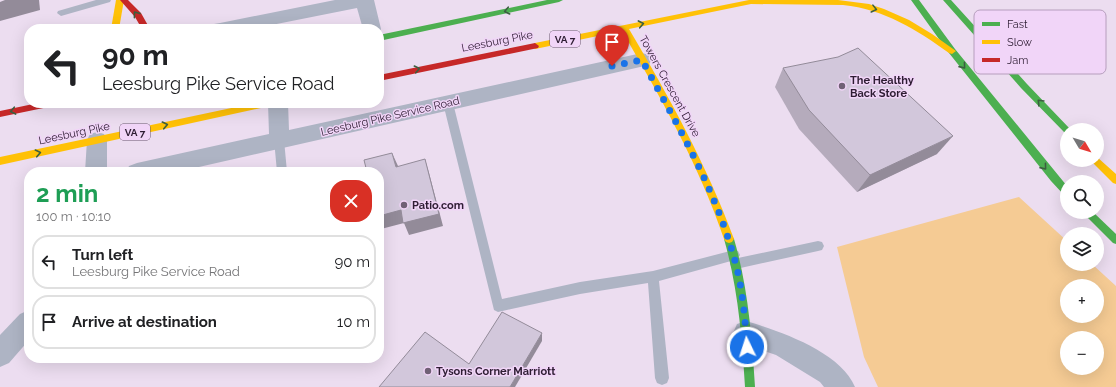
<!DOCTYPE html>
<html lang="en">
<head>
<meta charset="utf-8">
<style>
  body { margin:0; font-family:Raleway,sans-serif; background:#f6f6f6; color:#202124; height:100vh; display:flex; flex-direction:column; font-size:15px; white-space:nowrap }
  * { box-sizing:border-box; margin:0 }
  p { font-size:13px; color:#757577 }
  .icon { flex:none; width:22px; height:22px; fill:none; stroke:currentColor; stroke-width:2; stroke-linecap:round; stroke-linejoin:round }
  .map { position:relative; flex:1; overflow:hidden }
  .details { position:absolute; left:24px; top:167px; width:360px; height:196px; display:flex; flex-direction:column; background:#fff; border-radius:16px; box-shadow:0 4px 16px #0002 }
  .details>* { flex:none }
  .top-card { position:absolute; left:24px; top:24px; width:360px; height:84px; border-radius:16px; box-shadow:0 4px 16px #0002; background:#fff; color:#202124; overflow:hidden }
  .needle { width:26px; rotate:128deg }
  .fabs { position:absolute; left:1060px; top:123px; display:grid; gap:8px }
  .fabs a { display:grid; place-items:center; width:44px; height:44px; border-radius:50%; background:#fff; box-shadow:0 4px 16px #0002; font-size:20px }
  .pin { position:absolute; display:grid; place-items:center; width:34px; height:34px; color:#fff; margin:-41px -17px; border-radius:50% 50% 50% 0; rotate:-45deg; box-shadow:0 0 4px #0007 }
  .pin .icon { rotate:45deg }
  .me { position:absolute; width:44px; margin:-22px; rotate:356deg; stroke-linejoin:round; filter:drop-shadow(0 0 3px #0008) }
  .turn { display:flex; align-items:center; gap:14px; height:84px; padding:0 12px; font-size:18px }
  .turn .icon { width:52px; height:52px; stroke-width:2.5 }
  .turn b { display:block; font-size:28px; line-height:34px }
  .round { display:grid; place-items:center; flex:none; width:42px; height:42px; border-radius:16px; background:#f6f6f6 }
  .overview { display:flex; align-items:center; justify-content:space-between; height:68px; padding:0 12px }
  h1 { font-size:24px; font-weight:700; line-height:30px; color:#1e9e55 }
  ul { padding:0; list-style:none }
  li { display:flex; align-items:center; gap:12px; height:54px; margin:0 8px 6px; padding:0 4px; border:2px solid #e0e0e0; border-radius:16px }
  li div { flex:1 }
  li b { display:block; font-size:15px }
  li em { font-style:normal }
  .map>svg:first-child { display:block }
  .green { fill:#f5cb94; fill-rule:evenodd }
  .lines { fill:none; stroke-linecap:round; stroke-linejoin:round }
  .lane { fill:#aeb4c4; fill-rule:evenodd }
  .street { fill:#aeb4c4; fill-rule:evenodd }
  .fast { fill:#4caf50; fill-rule:evenodd }
  .slow { fill:#ffc107; fill-rule:evenodd }
  .jam { fill:#c62828; fill-rule:evenodd }
  .wall { fill:#b5abbc }
  .shaded-wall { fill:#938b99 }
  .building { fill:#d2c7db; stroke:#938b99 }
  .oneway { stroke:#3c5f40 }
  .route { stroke:#1a73e8; stroke-width:7; stroke-dasharray:0 12.6 }
  .poi-dot { fill:#706075; stroke:#f1d5f8; stroke-width:1.5 }
  .labels { text-anchor:middle; stroke-width:3; stroke-linejoin:round; paint-order:stroke }
  .shield { fill:#f1d5f8; stroke:#68546e; stroke-width:1 }
  .shield-label { font-size:10px; font-weight:bold; fill:#2e1d33 }
  .street-label { font-size:11px; fill:#2e1d33; stroke:#f1d5f8 }
  .poi-label { font-size:11px; font-weight:bold; fill:#2e1d33; stroke:#f1d5f8; text-anchor:start }
  .key { fill:#f1d5f8; stroke:#b69ebd; stroke-width:1 }
  .key-label { font-size:11px; fill:#2e1d33 }
</style>
</head>
<body>
<div class="map">
<svg width="1116" height="387" viewBox="0 0 1116 387">
  <rect width="100%" height="100%" fill="#ecddf0"/>
  <!-- green -->
  <path class="green" d="M1019 197 1067 241V264H1092L1116 286V387H878L864 357 837 247ZM1067 286H1097V316H1067ZM1067 338H1097V368H1067Z"/>
  <g class="lines">
    <!-- lane -->
    <g class="lane">
      <polygon points="96,0 111,0 110,2 61,16 57,13 58,11"/>
      <polygon points="448,99 452,100 453,103 502,299 580,282 653,271 734,250 738,251 740,255 738,258 818,241 822,242 824,246 822,250 818,251 736,269 732,268 730,264 731,261 659,281 669,378 667,383 662,385 657,383 655,378 648,283 580,294 498,312 494,310 443,103 444,100"/>
      <polygon points="279,136 283,137 284,140 287,172 277,172 274,140 275,137"/>
    </g>
    <!-- street -->
    <g class="street">
      <polygon points="335,0 374,0 381,29 379,33 379,29 363,29 357,8 252,29 211,29 214,24 220,23"/>
      <polygon points="642,53 649,55 651,60 649,65 177,172 126,172 129,166 137,163 269,134 268,103 288,103 289,130"/>
      <polygon points="97,132 104,134 107,140 107,172 85,172 87,140 90,134"/>
      <polygon points="29,310 29,340 9,363 0,367 0,335 20,314"/>
      <path d="M746 321C780 331 841 352 855 387H824L820 382 776 355 737 342 733 333 737 324Z"/>
    </g>
    <!-- fast -->
    <g class="fast">
      <polygon points="547,0 563,0 559,2 379,41 379,35"/>
      <polygon points="911,0 919,0 955,49 1067,186 1067,196 1064,195 1051,181 949,53"/>
      <polygon points="943,0 951,0 1027,84 1071,130 1067,130 1067,133 1064,132 1021,88"/>
      <polygon points="1082,212 1093,212 1116,234 1116,244 1113,243"/>
      <path d="M729 235 732 236 734 239C748 287 752 337 755 387H745C742 337 738 288 724 239L726 236Z"/>
    </g>
    <!-- slow -->
    <g class="slow">
      <polygon points="116,0 124,0 119,29 111,29"/>
      <path d="M749 0H838L869 4 884 9 909 20 932 34 956 51 952 54 949 53C917 30 884 9 843 5L751 4 629 29C669 97 707 165 734 239L732 242 729 243 726 242 724 239C699 165 661 98 622 31L535 49 531 46 535 43Z"/>
      <polygon points="255,103 274,103 270,106 0,165 0,157"/>
      <polygon points="1097,157 1116,174 1116,184 1113,183 1093,163 1092,160 1097,160"/>
    </g>
    <!-- jam -->
    <g class="jam">
      <polygon points="120,0 128,0 141,13 150,29 142,29 135,17"/>
      <polygon points="535,43 539,46 538,48 379,81 379,75"/>
      <polygon points="38,103 57,103 53,106 0,117 0,111"/>
    </g>
  </g>
  <!-- wall -->
  <polygon class="wall" points="783,68 937,154 857,192 799,129 775,87"/>
  <!-- shaded-wall -->
  <g class="shaded-wall">
    <polygon points="5,0 39,0 40,10 0,21 0,2"/>
    <polygon points="953,136 937,154 857,192 870,175"/>
    <polygon points="392,153 398,166 396,167"/>
    <polygon points="425,159 429,173 443,226 409,235 404,223 381,229 379,224 379,216"/>
    <polygon points="542,333 542,341 515,387 510,387"/>
  </g>
  <!-- building -->
  <g class="building">
    <polygon points="858,48 953,136 870,175 809,110 783,68 838,57"/>
    <polygon points="392,153 396,167 425,159 439,214 403,223 401,210 379,216 379,172 367,172 364,160"/>
    <polygon points="228,169 228,172 214,172"/>
    <polygon points="502,312 542,333 510,387 379,387 425,332 469,364"/>
  </g>
  <!-- one-way arrows -->
  <defs><path id="oneway-chevron" d="M-2-3.5L2.5 0L-2 3.5" fill="none" stroke-width="1.6" stroke-linecap="round" stroke-linejoin="round"/></defs>
  <g class="oneway">
    <use href="#oneway-chevron" transform="translate(874 9) rotate(14)"/>
    <use href="#oneway-chevron" transform="translate(507 11) rotate(168)"/>
    <use href="#oneway-chevron" transform="translate(136 14) rotate(-127)"/>
    <use href="#oneway-chevron" transform="translate(641 24) rotate(-11)"/>
    <use href="#oneway-chevron" transform="translate(963 66) rotate(51)"/>
    <use href="#oneway-chevron" transform="translate(417 69) rotate(-12)"/>
    <use href="#oneway-chevron" transform="translate(1040 102) rotate(-134)"/>
    <use href="#oneway-chevron" transform="translate(13 111) rotate(169)"/>
    <use href="#oneway-chevron" transform="translate(165 125) rotate(-12)"/>
    <use href="#oneway-chevron" transform="translate(38 153) rotate(-12)"/>
    <use href="#oneway-chevron" transform="translate(1044 167) rotate(51)"/>
  </g>
  <g class="lines">
    <!-- route -->
    <path class="route" d="M612 66 642 60C676 123 713 184 733 254 742 283 745 316 747 347"/>
  </g>
  <!-- markers -->
  <g class="poi-dot">
    <circle cx="842" cy="86" r="4"/>
    <circle cx="404" cy="205" r="4"/>
    <circle cx="428" cy="371" r="4"/>
  </g>
  <g class="labels">
    <!-- shield labels -->
    <g class="shield">
      <rect x="550" y="31" width="30" height="16" rx="3"/>
      <rect x="120" y="124" width="30" height="16" rx="3"/>
    </g>
    <g class="shield-label">
      <text x="565" y="43">VA 7</text>
      <text x="135" y="136">VA 7</text>
    </g>
    <!-- street labels -->
    <g class="street-label">
      <text transform="translate(497 41) rotate(-11)" y="4">Leesburg Pike</text>
      <text transform="translate(670 86) rotate(61)" y="4">Towers Crescent Drive</text>
      <text transform="translate(390 116) rotate(-13)" y="4">Leesburg Pike Service Road</text>
      <text transform="translate(74 133) rotate(-12)" y="4">Leesburg Pike</text>
    </g>
    <!-- poi labels -->
    <g class="poi-label">
      <text x="850" y="84">The Healthy<tspan x="850" dy="13">Back Store</tspan></text>
      <text x="412" y="209">Patio.com</text>
      <text x="436" y="375">Tysons Corner Marriott</text>
    </g>
  </g>
  <!-- legend -->
  <rect x="974" y="10" width="132" height="64" rx="6" class="key"/>
  <rect x="982" y="22" width="18" height="4" fill="#4caf50"/>
  <rect x="982" y="40" width="18" height="4" fill="#ffc107"/>
  <rect x="982" y="58" width="18" height="4" fill="#c62828"/>
  <g class="key-label">
    <text x="1007" y="28">Fast</text>
    <text x="1007" y="46">Slow</text>
    <text x="1007" y="64">Jam</text>
  </g>
</svg>
<div class="fabs">
<a><svg class="needle" viewBox="-14 -14 28 28"><path d="M0-13l5 13h-10z" fill="#e53935"/><path d="M0 13l5-13h-10z" fill="#757577"/></svg></a>
<a><svg class="icon" aria-label="search" viewBox="0 0 24 24"><circle cx="10" cy="10" r="6"/><path d="M15 15l6 6"/></svg></a>
<a><svg class="icon" aria-label="layers" viewBox="0 0 24 24"><path d="M12 4l9 5-9 5-9-5zM3 14l9 5 9-5"/></svg></a>
<a>+</a>
<a>−</a>
</div>
<div class="pin" style="left:612px;top:66px;background:#d93025"><svg class="icon" aria-label="arrive" viewBox="0 0 24 24"><path d="M6 21V4h12l-3 4 3 4H6"/></svg></div>
<svg class="me" style="left:747px;top:347px" viewBox="-20 -20 40 40"><circle r="17" fill="#1a73e8" stroke="#fff" stroke-width="3"/><path d="M0-11L8 9 0 5-8 9z" fill="#fff"/></svg>
<div class="top-card">
<div class="turn"><svg class="icon" aria-label="left" viewBox="0 0 24 24"><path d="M17 20v-9H6M10 6l-5 5 5 5"/></svg><div><b>90 m</b>Leesburg Pike Service Road</div></div>
</div>
<section class="details">
<div class="overview"><div><h1>2 min</h1><p>100 m · 10:10</p></div><a class="round" style="background:#d93025;color:#fff"><svg class="icon" aria-label="close" viewBox="0 0 24 24"><path d="M6 6l12 12M18 6L6 18"/></svg></a></div>
<ul>
<li><svg class="icon" aria-label="left" viewBox="0 0 24 24"><path d="M17 20v-9H6M10 6l-5 5 5 5"/></svg><div><b>Turn left</b><p>Leesburg Pike Service Road</p></div><em>90 m</em></li>
<li><svg class="icon" aria-label="arrive" viewBox="0 0 24 24"><path d="M6 21V4h12l-3 4 3 4H6"/></svg><div><b>Arrive at destination</b></div><em>10 m</em></li>
</ul>
</section>
</div>
</body>
</html>
